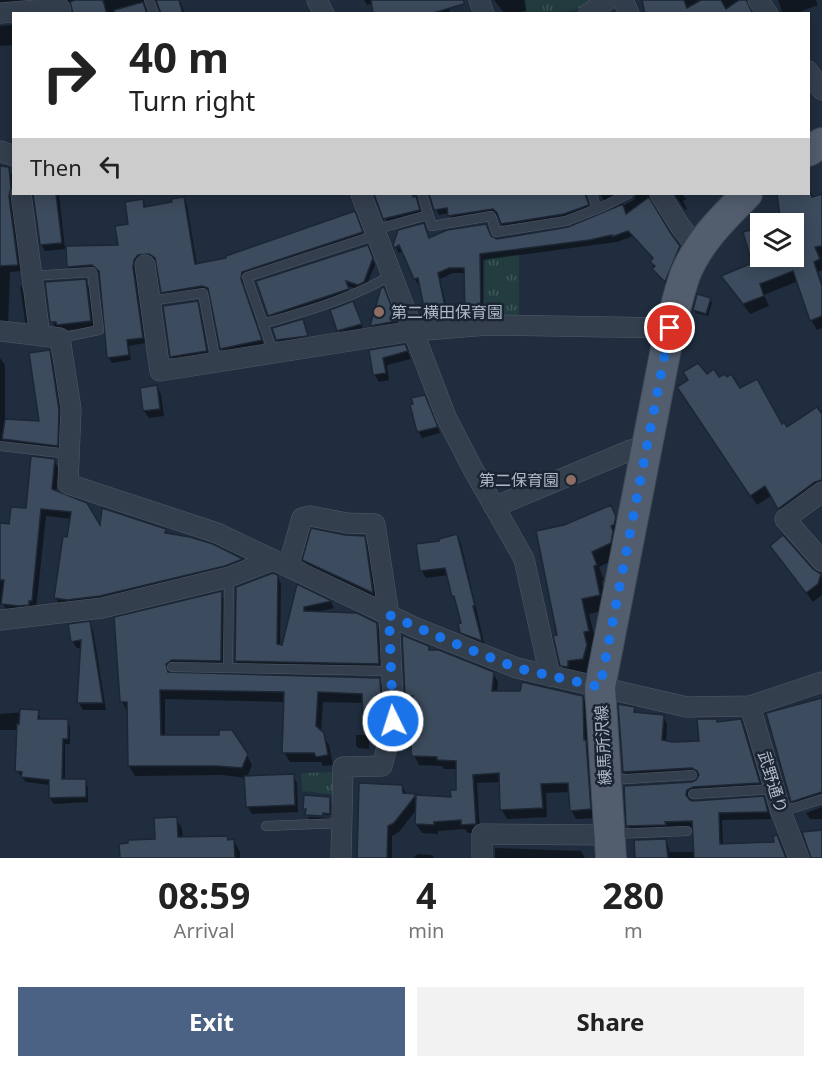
<!DOCTYPE html>
<html lang="en">
<head>
<meta charset="utf-8">
<style>
  body { margin:0; font-family:"Noto Sans","Noto Sans JP",sans-serif; background:#f2f2f2; color:#222; height:100vh; display:flex; flex-direction:column; font-size:22px; white-space:nowrap }
  * { box-sizing:border-box; margin:0 }
  p { font-size:20px; color:#767676 }
  .icon { flex:none; width:33px; height:33px; fill:none; stroke:currentColor; stroke-width:2; stroke-linecap:round; stroke-linejoin:round }
  .map { position:relative; height:858px; overflow:hidden }
  .panel { display:flex; flex-direction:column; background:#fff; flex:1 }
  .panel>* { flex:none }
  .guide { position:absolute; left:12px; top:12px; width:798px; height:183px; border-radius:0px; box-shadow:0 3px 15px #0003; background:#fff; color:#222; overflow:hidden }
  .tools { position:absolute; left:750px; top:213px; display:grid; gap:12px }
  .tools a { display:grid; place-items:center; width:54px; height:54px; border-radius:0px; background:#fff; box-shadow:0 3px 15px #0003; font-size:30px }
  .pin { position:absolute; display:grid; place-items:center; width:51px; height:51px; color:#fff; margin:-26px; border:3px solid #fff; border-radius:50%; box-shadow:0 2px 6px #0007 }
  .me { position:absolute; width:66px; margin:-33px; rotate:356deg; stroke-linejoin:round; filter:drop-shadow(0 0 4px #0008) }
  .turn { display:flex; align-items:center; gap:21px; height:126px; padding:0 18px; font-size:27px }
  .turn .icon { width:78px; height:78px; stroke-width:2.5 }
  .turn b { display:block; font-size:42px; line-height:51px }
  .then { display:flex; align-items:center; height:57px; padding:0 18px; background:#0003; gap:12px; font-size:22px }
  .eta { display:flex; justify-content:space-evenly; align-items:center; height:102px; text-align:center }
  .eta b { font-size:36px; font-weight:700; line-height:42px }
  .button { display:flex; gap:12px; margin-top:auto; padding:12px 18px }
  .button a { flex:1; height:69px; border-radius:0px; background:#4c6285; color:#fff; font-size:24px; font-weight:700; line-height:69px; text-align:center }
  .button a+a { background:#f2f2f2; color:#222 }
  .map>svg:first-child { display:block }
  .park { fill:url(#park-tufts) }
  .shadow { fill:#0007 }
  .building { fill:#3c4b5d; stroke:#1c2634; stroke-width:1.5 }
  .lines { fill:none; stroke-linecap:round; stroke-linejoin:round }
  .service-casing { stroke:#505a68; stroke-width:10 }
  .minor-casing { stroke:#505a68; stroke-width:21 }
  .primary-casing { stroke:#3e4856; stroke-width:32 }
  .service { stroke:#343f4e; stroke-width:9 }
  .minor { stroke:#343f4e; stroke-width:20 }
  .primary { stroke:#525e6e; stroke-width:30 }
  .route { stroke:#1a73e8; stroke-width:10; stroke-dasharray:0 18 }
  .education-dot { fill:#8d6e63; stroke:#1a2432; stroke-width:2 }
  .labels { text-anchor:middle; stroke-width:5; stroke-linejoin:round; paint-order:stroke }
  .poi-label { font-size:16px; fill:#b0bac9; stroke:#1a2432; text-anchor:start }
  .street-label { font-size:16px; fill:#b0bac9; stroke:#1a2432 }
</style>
</head>
<body>
<div class="map">
<svg width="822" height="858" viewBox="0 0 822 858">
  <defs>
    <pattern id="park-tufts" width="24" height="20" patternUnits="userSpaceOnUse" patternTransform="scale(1.5)"><rect width="24" height="20" fill="#223c3f"/><path d="M3 7l-1-3M5 7V3M7 7l1-3M15 17l-1-3M17 17v-4M19 17l1-3" fill="none" stroke="#405659"/></pattern>
  </defs>
  <rect width="100%" height="100%" fill="#202d3e"/>
  <!-- park -->
  <g class="park">
    <path d="M523 0H602C573 14 558 13 526 13Z"/>
    <polygon points="519,254 519,320 484,321 485,258"/>
    <polygon points="336,772 336,795 302,791 301,773"/>
  </g>
  <!-- shadow -->
  <g class="shadow">
    <polygon points="0,0 180,0 185,14 162,14 158,3 155,1 149,4 147,14 74,14 72,6 65,4 0,11"/>
    <polygon points="364,0 451,0 447,1 450,14 373,14 372,4 367,5"/>
    <polygon points="494,0 525,0 526,11 505,14"/>
    <polygon points="644,0 748,0 751,13 647,14"/>
    <polygon points="778,0 816,0 818,5 794,14 783,14"/>
    <polygon points="14,25 14,45 0,46 0,26"/>
    <polygon points="0,165 5,167 9,174 14,174 12,203 21,271 10,272 8,326 0,326"/>
    <polygon points="808,189 815,198 822,196 822,270 818,272 822,283 822,328 817,330 811,320 798,281 764,295 769,306 750,314 723,277 754,264 745,233 760,229 760,256 794,256 794,224 777,224 777,218 781,217 778,194 808,194"/>
    <polygon points="33,194 59,194 65,249 45,251 41,244"/>
    <polygon points="375,194 423,194 418,200 422,216 388,224"/>
    <polygon points="426,194 593,194 588,200 591,211 568,220 505,230 497,215 453,222 449,213 439,215 431,196"/>
    <polygon points="597,194 628,194 606,205 601,195"/>
    <polygon points="636,194 653,194 650,201 683,253 668,286 654,269 651,262 654,260 633,236 617,242 594,245 483,260 483,319 470,320 467,314 466,273 453,273 440,279 450,322 431,323 428,317 420,284 418,284 415,279 403,251 399,253 395,245 423,225 430,239 491,238 496,240 567,229 605,215 632,201 635,198"/>
    <polygon points="674,194 685,194 683,195 686,199 683,201 687,209 685,210"/>
    <polygon points="184,199 187,205 197,265 228,259 357,218 365,238 244,279 243,286 264,346 225,355 222,349 210,293 206,292 166,298 162,292 157,262 153,259 141,261 137,266 136,274 145,343 129,346 131,360 112,363 109,358 100,273 96,271 72,272 68,266 120,246 142,200 146,208 174,203"/>
    <polygon points="370,252 375,265 366,287 361,290 347,286 350,294 272,320 269,315"/>
    <polygon points="85,281 89,287 94,327 62,331 60,328 56,328 52,322"/>
    <polygon points="20,285 23,290 28,326 25,321"/>
    <polygon points="387,296 400,329 376,333 372,325"/>
    <polygon points="710,300 712,303 708,316 696,313 694,310"/>
    <polygon points="197,302 200,308 209,357 175,362 172,357 165,307"/>
    <polygon points="353,303 364,332 343,338 339,330"/>
    <polygon points="304,324 308,339 279,343 274,329"/>
    <polygon points="405,346 411,359 387,365 389,380 379,382 374,374 371,351"/>
    <polygon points="49,351 53,358 62,417 61,452 0,446 0,358 5,365 5,420 41,422"/>
    <polygon points="706,376 719,379 740,390 786,429 822,410 822,492 785,518 772,495 757,505 685,398"/>
    <polygon points="157,387 161,394 164,416 149,418 144,411"/>
    <polygon points="428,403 440,433 422,438 418,431 415,405"/>
    <polygon points="54,461 59,469 56,493 100,529 165,530 168,535 212,546 242,560 246,567 105,604 60,606 56,598 71,519 46,516 36,609 7,611 3,604 0,604 0,525 11,526 27,510"/>
    <polygon points="611,507 619,522 618,558 599,567 604,580 602,581 607,610 589,614 597,646 591,647 595,661 591,673 576,676 570,680 561,665 559,637 564,527"/>
    <polygon points="345,536 364,537 368,545 376,599 308,568 304,560"/>
    <polygon points="457,536 461,543 485,647 466,640 462,632 462,625 458,604 453,596 448,575 426,578 422,571 441,542"/>
    <polygon points="772,546 819,574 822,577 822,595 813,602"/>
    <polygon points="277,576 281,584 280,646 283,647 298,586 331,602 334,608 317,612 376,624 381,631 382,671 240,668 236,661"/>
    <polygon points="221,593 227,603 226,671 178,670 172,674 379,679 385,689 385,738 369,738 369,749 358,748 356,745 356,735 368,735 364,728 364,703 323,702 321,733 329,745 333,765 323,766 321,762 290,762 284,752 285,702 165,699 165,736 246,754 252,765 247,777 293,776 297,783 298,812 252,814 247,806 245,778 223,775 135,776 129,766 127,712 122,701"/>
    <polygon points="89,623 93,630 106,710 83,710 79,703 82,648 77,648 72,641"/>
    <polygon points="428,647 431,652 493,673 498,682 497,692 582,697 588,706 589,747 591,750 595,818 576,819 571,810 570,792 546,793 547,817 507,819 502,810 500,782 477,783 480,833 468,833 465,829 438,831 438,834 422,833 416,824 417,809 399,832 392,836 392,858 359,858 402,786 407,795 452,799 457,791 457,769 444,769 442,766 419,765 414,755 414,705 412,705 406,696"/>
    <polygon points="822,702 822,801 796,809 792,801"/>
    <polygon points="620,705 634,709 637,714 663,716 667,724 666,742 701,743 716,720 718,723 740,721 745,728 763,790 697,794 691,798 691,801 763,798 767,805 771,819 722,820 723,845 776,843 776,837 787,858 636,858 666,840 670,852 695,852 694,828 632,832 628,825 699,779 700,776 629,779 624,772"/>
    <polygon points="38,711 41,721 67,721 70,727 70,744 65,744 65,781 85,781 88,787 88,802 54,804 50,798 50,785 26,782 17,771 18,730 0,730 0,714"/>
    <polygon points="329,799 334,806 333,821 311,822 308,817 331,818 331,815 308,814 308,816 305,808"/>
    <polygon points="822,807 822,819 810,819 806,813"/>
    <polygon points="176,818 182,829 183,839 227,837 229,841 234,841 240,852 240,858 121,858 156,840"/>
    <polygon points="495,848 581,851 585,858 495,858"/>
    <polygon points="418,854 432,855 434,858 413,858"/>
  </g>
  <!-- building -->
  <g class="building">
    <polygon points="75,0 103,0 107,14 73,14 70,2"/>
    <polygon points="156,0 179,0 183,14 161,14"/>
    <polygon points="371,0 464,0 464,4 430,14 373,14"/>
    <polygon points="642,0 684,0 687,8 701,0 721,0 726,9 739,0 746,0 753,14 645,14"/>
    <polygon points="143,2 147,14 114,14 114,10"/>
    <polygon points="0,166 9,167 11,188 9,196 18,265 0,266"/>
    <polygon points="33,194 56,194 62,243 40,245"/>
    <polygon points="374,194 413,194 413,197 416,196 420,210 383,219"/>
    <polygon points="429,194 585,194 589,205 564,214 501,224 497,213 493,209 448,216 447,208 434,210"/>
    <polygon points="777,194 811,194 812,197 822,194 822,246 815,247 820,259 814,262 822,286 822,316 810,321 793,271 760,284 764,296 743,304 721,276 752,263 743,232 755,229 760,248 760,256 794,256 794,224 781,224"/>
    <polygon points="184,197 195,264 226,258 226,256 355,211 363,232 242,272 241,279 262,340 220,349 208,288 202,286 161,293 155,258 149,254 138,255 134,260 133,267 143,338 127,340 129,355 107,358 99,271 92,265 67,267 66,246 118,245 115,226 128,224 125,202 143,199 144,207 172,202 171,199"/>
    <polygon points="649,197 670,232 680,246 665,282 652,269 655,266 650,262 653,258 628,231 612,237 612,235 590,240 480,254 481,314 465,315 464,268 449,268 438,273 447,316 426,318 418,278 414,279 399,245 394,248 393,245 398,230 424,223 429,238 447,230 486,224 491,236 497,239 568,227 623,204 626,214"/>
    <polygon points="368,245 373,258 364,282 358,285 346,281 349,289 268,316 256,281"/>
    <polygon points="86,279 91,321 57,325 56,322 50,322 45,282"/>
    <polygon points="384,287 397,321 370,326 381,288"/>
    <polygon points="697,294 711,298 706,314 693,310"/>
    <polygon points="198,301 207,351 170,357 163,306"/>
    <polygon points="353,301 362,324 337,331 330,310"/>
    <polygon points="303,319 308,336 276,340 272,328"/>
    <polygon points="405,344 408,351 383,358 386,373 373,375 369,350"/>
    <polygon points="50,350 59,410 58,444 57,446 2,439 5,419 39,421 29,353"/>
    <polygon points="698,363 707,374 714,369 719,377 725,374 727,377 731,374 740,388 757,379 782,424 784,422 787,427 817,407 822,414 822,480 815,482 778,509 765,486 750,496 677,387 688,380 683,372"/>
    <polygon points="157,385 160,409 143,411 140,388"/>
    <polygon points="425,395 438,427 417,432 410,405 413,404 411,398"/>
    <polygon points="31,456 55,459 52,489 87,503 100,525 102,508 166,529 165,533 190,537 213,544 243,559 225,566 100,596 67,600 54,598 63,536 67,537 71,512 41,509 32,601 29,601 29,605 19,606 1,604 4,580 0,580 0,523 9,524 11,507 26,508"/>
    <polygon points="611,505 616,517 614,525 611,526 613,531 611,543 592,552 597,565 594,566 600,595 582,599 589,631 584,632 587,645 583,659 568,661 568,667 560,666 553,636 557,635 536,531 564,525"/>
    <polygon points="311,528 345,535 365,536 373,593 302,560"/>
    <polygon points="457,534 475,606 473,606 482,641 460,633 458,624 461,623 454,596 452,597 445,568 420,571 416,544 439,541 439,539"/>
    <polygon points="783,535 813,569 821,574 818,584 806,593 770,546"/>
    <polygon points="273,573 278,575 277,644 282,645 297,584 332,601 304,607 304,611 357,613 377,623 379,664 235,661 236,587"/>
    <polygon points="222,591 221,661 172,660 166,664 168,672 380,678 382,720 380,728 363,728 362,694 318,692 316,726 324,733 328,755 316,757 314,753 282,753 284,692 160,690 161,735 219,735 219,730 232,730 248,754 242,768 217,766 128,766 127,702 120,702 114,617"/>
    <polygon points="90,621 103,703 77,703 81,640 71,642 68,624"/>
    <polygon points="402,635 429,646 429,650 439,650 494,672 492,691 520,691 522,682 583,696 584,740 586,740 591,809 570,811 568,783 541,784 543,808 500,810 499,773 473,775 476,824 461,825 461,820 434,822 434,825 415,824 416,795 394,823 388,826 387,858 357,858 359,783 402,785 403,793 418,794 416,795 451,797 450,790 456,790 456,761 437,760 437,757 412,756 411,753 413,696 405,696"/>
    <polygon points="822,698 822,792 791,802 766,713"/>
    <polygon points="618,704 635,707 634,712 664,715 662,740 672,742 699,741 697,719 717,719 717,722 741,719 760,783 693,787 687,790 686,795 690,800 693,801 764,796 768,812 719,813 720,844 774,842 773,836 777,835 786,858 694,858 692,821 665,822 666,825 626,826 624,786 692,782 696,780 699,775 697,771 692,768 623,772"/>
    <polygon points="20,709 39,710 38,719 68,719 68,739 63,739 62,779 86,779 86,797 49,798 49,780 21,777 22,772 15,771 17,724 19,724"/>
    <polygon points="294,774 295,805 246,807 244,776"/>
    <polygon points="304,795 330,797 330,814 323,813 323,816 305,815 306,809 303,809"/>
    <polygon points="177,817 178,837 227,836 228,840 234,839 235,858 120,858 119,844 128,843 128,840 155,839 154,818"/>
    <polygon points="822,830 822,858 811,858 802,832"/>
    <polygon points="666,839 668,858 635,858 634,840"/>
  </g>
  <g class="lines">
    <defs>
      <g id="service">
        <polyline points="149,0 154,14"/>
        <polyline points="422,194 432,226 491,216 496,232 566,221 602,207 628,194"/>
        <polyline points="592,194 597,209"/>
        <polyline points="374,230 428,215"/>
        <polyline points="31,276 92,272 99,330 60,338"/>
        <polyline points="150,301 203,293 216,362"/>
        <path d="M263 324C307 311 352 299 391 275"/>
        <polyline points="273,352 247,277 376,235"/>
        <polyline points="0,446 69,454"/>
        <polyline points="229,577 228,668 390,671"/>
        <polyline points="172,667 228,668"/>
        <polyline points="610,780 692,775"/>
        <polyline points="693,794 774,789"/>
        <polyline points="781,812 822,799"/>
        <polyline points="266,826 342,823"/>
        <polyline points="614,834 687,831"/>
      </g>
      <g id="minor">
        <polyline points="317,0 324,14"/>
        <polyline points="479,0 484,14"/>
        <polyline points="623,0 629,14"/>
        <polyline points="758,0 768,14"/>
        <polyline points="0,13 60,8 61,14"/>
        <polyline points="588,14 608,0"/>
        <polyline points="808,71 822,90"/>
        <polyline points="0,151 14,156"/>
        <polyline points="21,194 40,336"/>
        <polyline points="361,194 446,417 474,471 524,559 550,676"/>
        <polyline points="660,194 680,226 698,249"/>
        <polyline points="145,265 160,371 413,331 488,325 670,328"/>
        <polyline points="0,331 60,338 71,409 68,484 217,533 416,628 517,668 687,707 750,706 822,682"/>
        <polyline points="822,492 785,519 822,561"/>
        <polyline points="494,507 631,450 647,446"/>
        <polyline points="288,567 302,518 310,516 347,523 375,524 389,615 394,721 382,766 343,767 341,858"/>
        <polyline points="0,620 102,608 229,577 273,560"/>
        <polyline points="750,706 781,812 799,858"/>
        <polyline points="482,858 482,834 609,835"/>
      </g>
      <g id="primary">
        <polyline points="808,151 822,143"/>
        <path d="M611 858 600 687 670 328C675 311 679 292 685 275 698 242 723 218 747 194"/>
      </g>
    </defs>
    <!-- service casing -->
    <use href="#service" class="service-casing"/>
    <!-- minor casing -->
    <use href="#minor" class="minor-casing"/>
    <!-- primary casing -->
    <use href="#primary" class="primary-casing"/>
    <!-- service -->
    <use href="#service" class="service"/>
    <!-- minor -->
    <use href="#minor" class="minor"/>
    <!-- primary -->
    <use href="#primary" class="primary"/>
  </g>
  <g class="lines">
    <!-- route -->
    <polyline class="route" points="393,721 389,615 451,642 517,668 600,687 670,328"/>
  </g>
  <!-- markers -->
  <g class="education-dot">
    <circle cx="379" cy="312" r="6"/>
    <circle cx="571" cy="480" r="6"/>
  </g>
  <g class="labels">
    <!-- poi labels -->
    <g class="poi-label">
      <text x="391" y="318">第二横田保育園</text>
      <text x="559" y="486" text-anchor="end">第二保育園</text>
    </g>
    <!-- street labels -->
    <g class="street-label">
      <text transform="translate(603 745) rotate(-93)" y="6">練馬所沢線</text>
      <text transform="translate(773 782) rotate(73)" y="6">武野通り</text>
    </g>
  </g>
</svg>
<div class="tools">
<a><svg class="icon" aria-label="layers" viewBox="0 0 24 24"><path d="M12 4l9 5-9 5-9-5zM3 14l9 5 9-5"/></svg></a>
</div>
<div class="pin" style="left:670px;top:328px;background:#d93025"><svg class="icon" aria-label="arrive" viewBox="0 0 24 24"><path d="M6 21V4h12l-3 4 3 4H6"/></svg></div>
<svg class="me" style="left:393px;top:721px" viewBox="-20 -20 40 40"><circle r="17" fill="#1a73e8" stroke="#fff" stroke-width="3"/><path d="M0-11L8 9 0 5-8 9z" fill="#fff"/></svg>
<div class="guide">
<div class="turn"><svg class="icon" aria-label="right" viewBox="0 0 24 24"><path d="M7 20v-9h11M14 6l5 5-5 5"/></svg><div><b>40 m</b>Turn right</div></div>
<div class="then">Then<svg class="icon" aria-label="left" viewBox="0 0 24 24"><path d="M17 20v-9H6M10 6l-5 5 5 5"/></svg></div>
</div>
</div>
<section class="panel">
<div class="eta">
<div><b>08:59</b><p>Arrival</p></div>
<div><b>4</b><p>min</p></div>
<div><b>280</b><p>m</p></div>
</div>
<div class="button"><a>Exit</a><a>Share</a></div>
</section>
</body>
</html>
